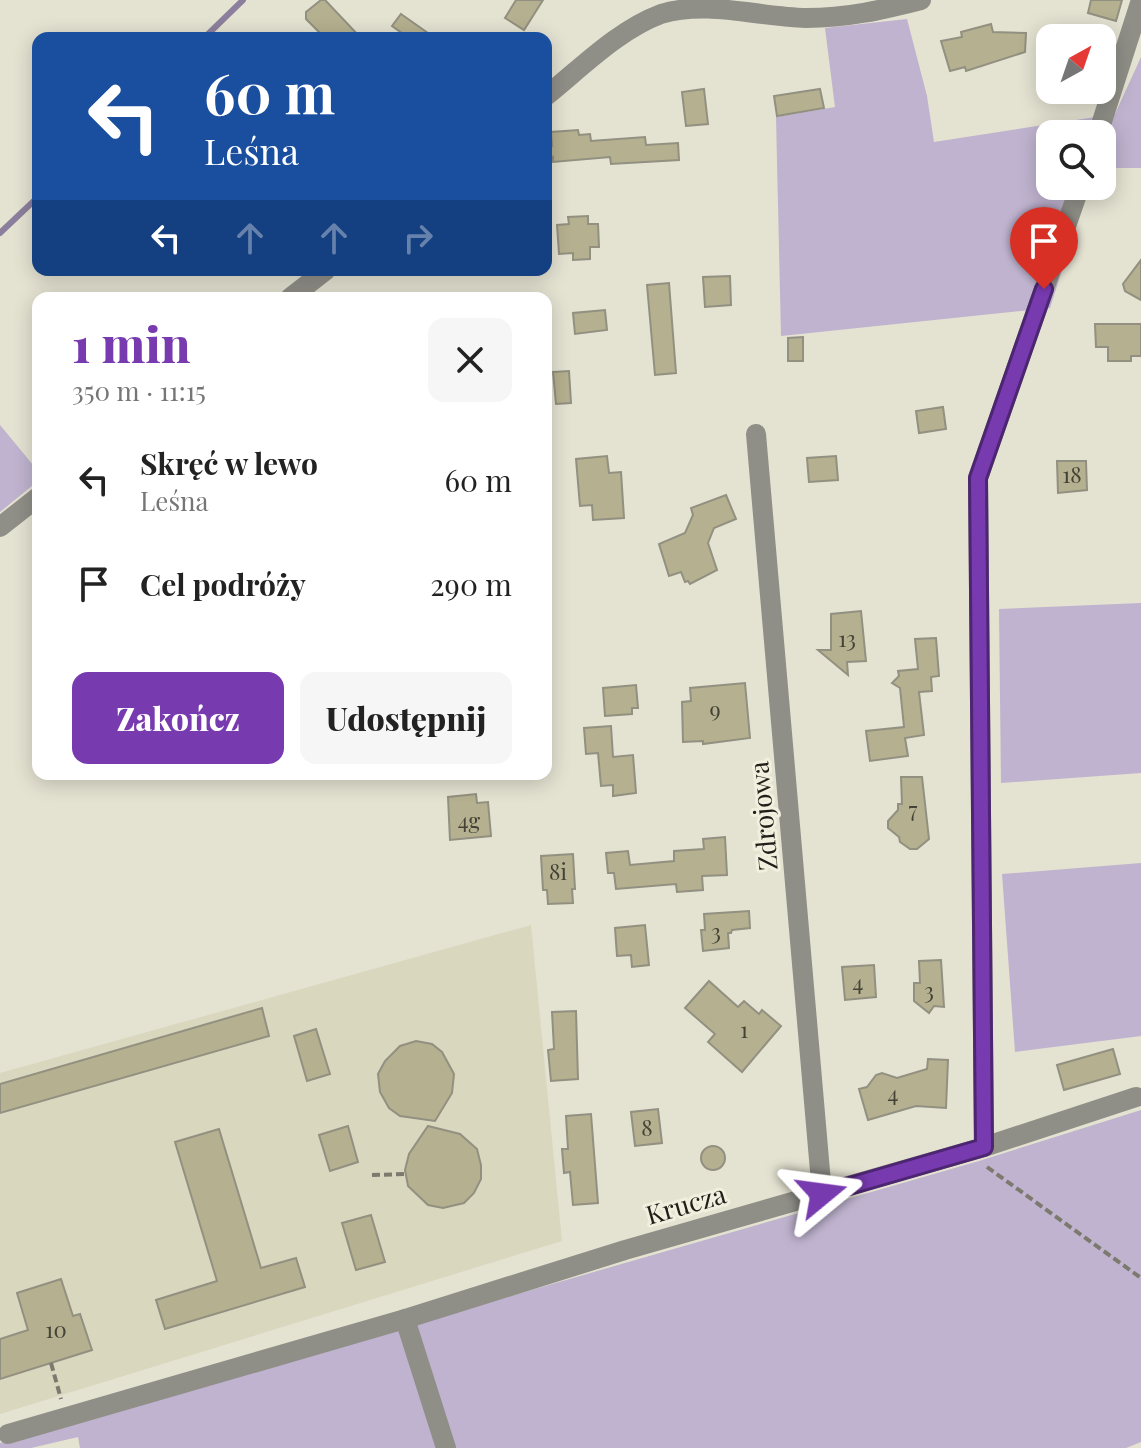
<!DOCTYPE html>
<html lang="pl">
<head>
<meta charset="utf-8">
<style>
  body { margin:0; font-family:"Playfair Display",serif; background:#f6f6f6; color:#222; height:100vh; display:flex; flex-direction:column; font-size:30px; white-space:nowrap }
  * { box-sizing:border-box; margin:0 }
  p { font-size:26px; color:#767676 }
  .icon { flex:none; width:44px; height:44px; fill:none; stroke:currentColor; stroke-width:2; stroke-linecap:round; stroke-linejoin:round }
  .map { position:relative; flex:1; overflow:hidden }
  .details { position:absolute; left:32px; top:292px; width:520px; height:488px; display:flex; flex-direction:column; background:#fff; border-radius:16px; box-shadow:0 4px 20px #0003 }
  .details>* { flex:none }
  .top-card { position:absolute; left:32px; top:32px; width:520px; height:244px; border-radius:16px; box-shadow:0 4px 20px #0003; background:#1a4fa0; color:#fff; overflow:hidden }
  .needle { width:52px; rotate:40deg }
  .fabs { position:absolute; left:1036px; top:24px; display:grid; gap:16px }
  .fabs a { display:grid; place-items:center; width:80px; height:80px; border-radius:16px; background:#fff; box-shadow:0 4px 20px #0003; font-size:40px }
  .pin { position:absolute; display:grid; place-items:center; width:68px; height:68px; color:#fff; margin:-82px -34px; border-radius:50% 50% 50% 0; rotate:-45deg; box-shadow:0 0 8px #0007 }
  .pin .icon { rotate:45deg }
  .me { position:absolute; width:88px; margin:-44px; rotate:74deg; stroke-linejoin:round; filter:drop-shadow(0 0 6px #0008) }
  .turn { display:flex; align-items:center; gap:28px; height:168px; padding:0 40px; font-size:36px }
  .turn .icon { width:104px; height:104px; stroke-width:2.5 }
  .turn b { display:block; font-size:56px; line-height:68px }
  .lanes { display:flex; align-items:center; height:76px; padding:0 40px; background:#0003; justify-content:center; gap:40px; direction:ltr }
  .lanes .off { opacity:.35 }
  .round { display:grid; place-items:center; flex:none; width:84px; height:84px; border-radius:16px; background:#f6f6f6 }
  .overview { display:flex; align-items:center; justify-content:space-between; height:136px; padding:0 40px }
  h1 { font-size:48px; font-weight:800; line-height:60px; color:#773aaf }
  .primary-button { display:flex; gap:16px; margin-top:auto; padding:16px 40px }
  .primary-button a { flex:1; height:92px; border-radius:16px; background:#773aaf; color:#fff; font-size:32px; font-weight:800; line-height:92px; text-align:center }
  .primary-button a+a { background:#f6f6f6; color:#222 }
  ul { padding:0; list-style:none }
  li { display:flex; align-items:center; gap:24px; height:104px; padding:0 40px }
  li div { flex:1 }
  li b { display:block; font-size:30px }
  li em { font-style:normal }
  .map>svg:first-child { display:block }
  .built { fill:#dad7bf }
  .green { fill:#bfb3cf }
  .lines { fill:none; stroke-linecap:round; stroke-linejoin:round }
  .stream { stroke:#8c7f9d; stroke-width:6 }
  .building { fill:#b5b08f; stroke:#929080; stroke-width:2 }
  .path { stroke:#7c7a6f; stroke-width:4; stroke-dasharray:8 4; stroke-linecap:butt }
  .street { stroke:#8f8e87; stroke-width:20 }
  .route-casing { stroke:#4d2672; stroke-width:20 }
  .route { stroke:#773aaf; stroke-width:14 }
  .labels { text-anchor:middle; stroke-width:6; stroke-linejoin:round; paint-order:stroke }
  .number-label { font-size:22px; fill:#444236 }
  .street-label { font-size:26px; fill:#1f1e18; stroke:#f1efde }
</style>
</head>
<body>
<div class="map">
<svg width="1141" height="1448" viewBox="0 0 1141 1448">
  <rect width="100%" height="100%" fill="#e4e2d1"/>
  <!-- built -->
  <polygon class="built" points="531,925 562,1241 0,1414 0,1073"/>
  <!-- green -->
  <g class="green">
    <polygon points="907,19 927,96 934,142 1115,114 1141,57 1141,168 1109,168 1102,173 1102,134 1050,134 1050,186 1089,186 1050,308 781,336 776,117 835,107 825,28"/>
    <polygon points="0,425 38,471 38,481 0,512"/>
    <polygon points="1141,603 1141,773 1001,783 999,609"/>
    <polygon points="1141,863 1141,1036 1015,1052 1002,874"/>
    <polygon points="1141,1110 1141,1442 1126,1448 80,1448 78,1437 31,1448 0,1448 0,1443 979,1161"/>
  </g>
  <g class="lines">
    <!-- stream -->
    <g class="stream">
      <polyline points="204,38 243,0"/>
      <polyline points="0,233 38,197"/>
    </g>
  </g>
  <!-- building -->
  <g class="building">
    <polygon points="321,0 325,0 361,38 325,38 306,19 306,12"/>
    <polygon points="516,0 543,0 524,30 505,18"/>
    <polygon points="1091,0 1122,0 1116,21 1088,13"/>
    <polygon points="401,14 435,38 409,38 392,26"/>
    <polygon points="991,24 993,32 1026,33 1025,52 966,71 965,67 950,71 941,41 962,37 961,32"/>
    <polygon points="704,89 708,124 686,126 682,92"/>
    <polygon points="820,89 824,108 777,116 774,96"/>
    <polygon points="578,130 579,135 590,134 591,141 645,137 646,145 678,143 679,160 611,164 610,157 553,162 553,157 546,152 552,146 551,132"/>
    <polygon points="588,216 588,224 598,224 599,247 590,247 590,259 573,260 573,253 559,254 557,225 569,224 568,217"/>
    <polygon points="1141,260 1141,300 1125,291 1123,284"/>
    <polygon points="730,276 731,305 705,307 703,277"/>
    <polygon points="669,283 676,373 655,375 647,285"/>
    <polygon points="605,310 607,330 575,334 573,313"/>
    <polygon points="1095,324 1141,324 1141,356 1131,356 1131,361 1108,361 1108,347 1096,347"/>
    <polygon points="803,337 803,361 788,361 788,338"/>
    <polygon points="569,371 571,403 556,404 553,372"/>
    <polygon points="943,407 946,429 919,433 916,411"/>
    <polygon points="607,456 609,473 621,472 624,518 593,520 592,505 580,506 576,459"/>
    <polygon points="836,456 838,480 809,482 807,458"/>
    <polygon points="1057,461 1086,461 1087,490 1058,493"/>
    <polygon points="726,495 736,519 714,528 708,543 717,570 690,584 688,581 685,582 681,572 669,576 659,544 685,533 693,515 691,508"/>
    <polygon points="861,611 866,661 847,662 848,675 818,650 831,650 831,614"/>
    <polygon points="936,638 939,676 931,677 932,691 919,692 924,735 905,738 908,756 870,761 866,731 904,727 900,688 892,683 899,676 898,671 918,669 915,639"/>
    <polygon points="745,683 750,738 703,744 703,741 683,742 682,702 691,701 690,688"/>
    <polygon points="636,685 638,708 632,708 632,714 605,716 603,688"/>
    <polygon points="611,726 613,757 633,755 636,793 613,796 613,785 601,786 598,753 586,754 584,728"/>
    <polygon points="901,777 922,777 929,839 917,849 910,849 900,842 899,837 888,828 888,821 898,810 898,804 902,804"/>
    <polygon points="476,794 477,803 488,802 491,836 450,840 448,797"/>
    <polygon points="725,837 727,875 702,876 703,890 677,892 676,884 616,889 614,873 608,873 606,853 628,851 630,865 674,861 674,851 704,849 703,839"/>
    <polygon points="573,854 575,889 572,889 573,903 548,904 547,890 543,890 541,856"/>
    <polygon points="749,911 750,928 732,930 731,933 728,933 729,948 703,951 701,930 705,930 704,914"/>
    <polygon points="645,925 649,965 632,967 631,955 617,956 615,928"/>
    <polygon points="941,960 944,1007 934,1006 929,1013 914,1001 914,983 920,983 919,961"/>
    <polygon points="874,965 876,997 845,1000 842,967"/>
    <polygon points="709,981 738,1007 744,1001 759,1014 762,1010 781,1026 742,1072 708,1042 715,1034 685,1008"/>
    <polygon points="262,1008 269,1036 0,1113 0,1084"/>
    <polygon points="576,1011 578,1079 551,1081 548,1050 554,1049 552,1012"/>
    <polygon points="316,1029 330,1074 307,1081 294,1036"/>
    <polygon points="416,1041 432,1044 442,1052 454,1074 452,1093 435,1121 400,1116 389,1108 380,1092 378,1074 385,1061 400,1046"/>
    <polygon points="1113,1049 1120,1074 1064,1090 1057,1065"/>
    <polygon points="928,1059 948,1060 946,1108 916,1106 868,1120 859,1089 867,1087 876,1075 882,1073 897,1078 927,1069"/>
    <polygon points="658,1109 662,1143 635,1146 631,1112"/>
    <polygon points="591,1114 598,1203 573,1205 570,1172 564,1173 562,1149 568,1149 566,1116"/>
    <polygon points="348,1126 358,1162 330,1171 319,1135"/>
    <polygon points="428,1126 460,1134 477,1149 481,1165 481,1179 474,1193 464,1203 443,1208 428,1205 408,1186 405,1170 409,1154"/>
    <polygon points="219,1129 261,1268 296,1258 305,1287 165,1329 156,1300 217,1281 175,1142"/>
    <circle cx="713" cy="1158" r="12"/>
    <polygon points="371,1215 385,1262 356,1270 342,1223"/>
    <polygon points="61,1279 73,1316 80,1314 92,1350 0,1379 0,1339 28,1330 17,1293"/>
  </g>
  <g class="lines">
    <!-- path -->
    <g class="path">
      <polyline points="987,1167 1141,1278"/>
      <polyline points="372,1175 406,1174"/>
      <polyline points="51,1363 61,1399"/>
    </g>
    <!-- street -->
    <g class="street">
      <path d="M546 96C581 68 618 30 661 14 707 0 758 17 806 18 847 18 882 10 921 0"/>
      <polyline points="1098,134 1141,0"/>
      <polyline points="290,298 326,270"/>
      <polyline points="756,434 822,1194"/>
      <polyline points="0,527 38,497"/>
      <polyline points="984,1147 978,478 1080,186"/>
      <polyline points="405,1319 446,1448"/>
      <polyline points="8,1434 405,1319 625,1250 984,1147 1136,1097"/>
    </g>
  </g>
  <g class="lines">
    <defs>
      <polyline id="route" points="822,1194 984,1147 978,478 1044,289"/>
    </defs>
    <!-- route casing -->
    <use href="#route" class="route-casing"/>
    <!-- route -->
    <use href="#route" class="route"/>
  </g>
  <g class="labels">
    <!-- number labels -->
    <g class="number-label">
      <text x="1072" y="483">18</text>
      <text x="847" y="647">13</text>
      <text x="715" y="718">9</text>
      <text x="913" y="818">7</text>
      <text x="469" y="829">4g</text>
      <text x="558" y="880">8i</text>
      <text x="716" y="940">3</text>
      <text x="858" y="991">4</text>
      <text x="929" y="999">3</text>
      <text x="744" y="1038">1</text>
      <text x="893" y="1102">4</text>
      <text x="647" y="1136">8</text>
      <text x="56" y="1338">10</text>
    </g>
    <!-- street labels -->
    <g class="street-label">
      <text transform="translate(764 816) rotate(-95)" y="9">Zdrojowa</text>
      <text transform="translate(686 1205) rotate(-16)" y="9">Krucza</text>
    </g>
  </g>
</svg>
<div class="fabs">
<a><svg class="needle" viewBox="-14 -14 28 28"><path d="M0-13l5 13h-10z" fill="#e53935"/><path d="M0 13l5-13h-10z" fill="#767676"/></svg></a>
<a><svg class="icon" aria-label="search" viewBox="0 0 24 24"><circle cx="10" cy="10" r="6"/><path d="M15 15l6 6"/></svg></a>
</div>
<div class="pin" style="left:1044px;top:289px;background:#d93025"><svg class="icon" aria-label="arrive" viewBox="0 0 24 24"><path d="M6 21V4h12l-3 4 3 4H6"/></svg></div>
<svg class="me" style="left:822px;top:1194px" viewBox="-20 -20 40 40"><path d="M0-17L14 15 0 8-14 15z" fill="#773aaf" stroke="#fff" stroke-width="4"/></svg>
<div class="top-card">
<div class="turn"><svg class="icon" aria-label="left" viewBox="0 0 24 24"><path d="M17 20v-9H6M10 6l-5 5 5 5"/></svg><div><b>60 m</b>Leśna</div></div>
<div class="lanes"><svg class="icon" aria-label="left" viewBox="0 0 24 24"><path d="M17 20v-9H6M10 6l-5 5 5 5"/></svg><svg class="icon off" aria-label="ahead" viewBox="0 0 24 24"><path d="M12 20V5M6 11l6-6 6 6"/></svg><svg class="icon off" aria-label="ahead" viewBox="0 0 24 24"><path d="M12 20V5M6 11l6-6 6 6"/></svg><svg class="icon off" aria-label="right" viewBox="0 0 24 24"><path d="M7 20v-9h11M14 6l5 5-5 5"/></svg></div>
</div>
<section class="details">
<div class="overview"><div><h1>1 min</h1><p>350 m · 11:15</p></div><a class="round"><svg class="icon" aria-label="close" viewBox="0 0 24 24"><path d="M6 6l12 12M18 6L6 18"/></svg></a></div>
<ul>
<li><svg class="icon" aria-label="left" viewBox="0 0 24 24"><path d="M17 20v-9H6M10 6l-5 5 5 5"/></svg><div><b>Skręć w lewo</b><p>Leśna</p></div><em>60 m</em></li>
<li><svg class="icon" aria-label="arrive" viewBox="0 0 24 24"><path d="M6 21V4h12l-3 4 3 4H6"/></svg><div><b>Cel podróży</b></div><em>290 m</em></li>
</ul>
<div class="primary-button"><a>Zakończ</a><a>Udostępnij</a></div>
</section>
</div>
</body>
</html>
